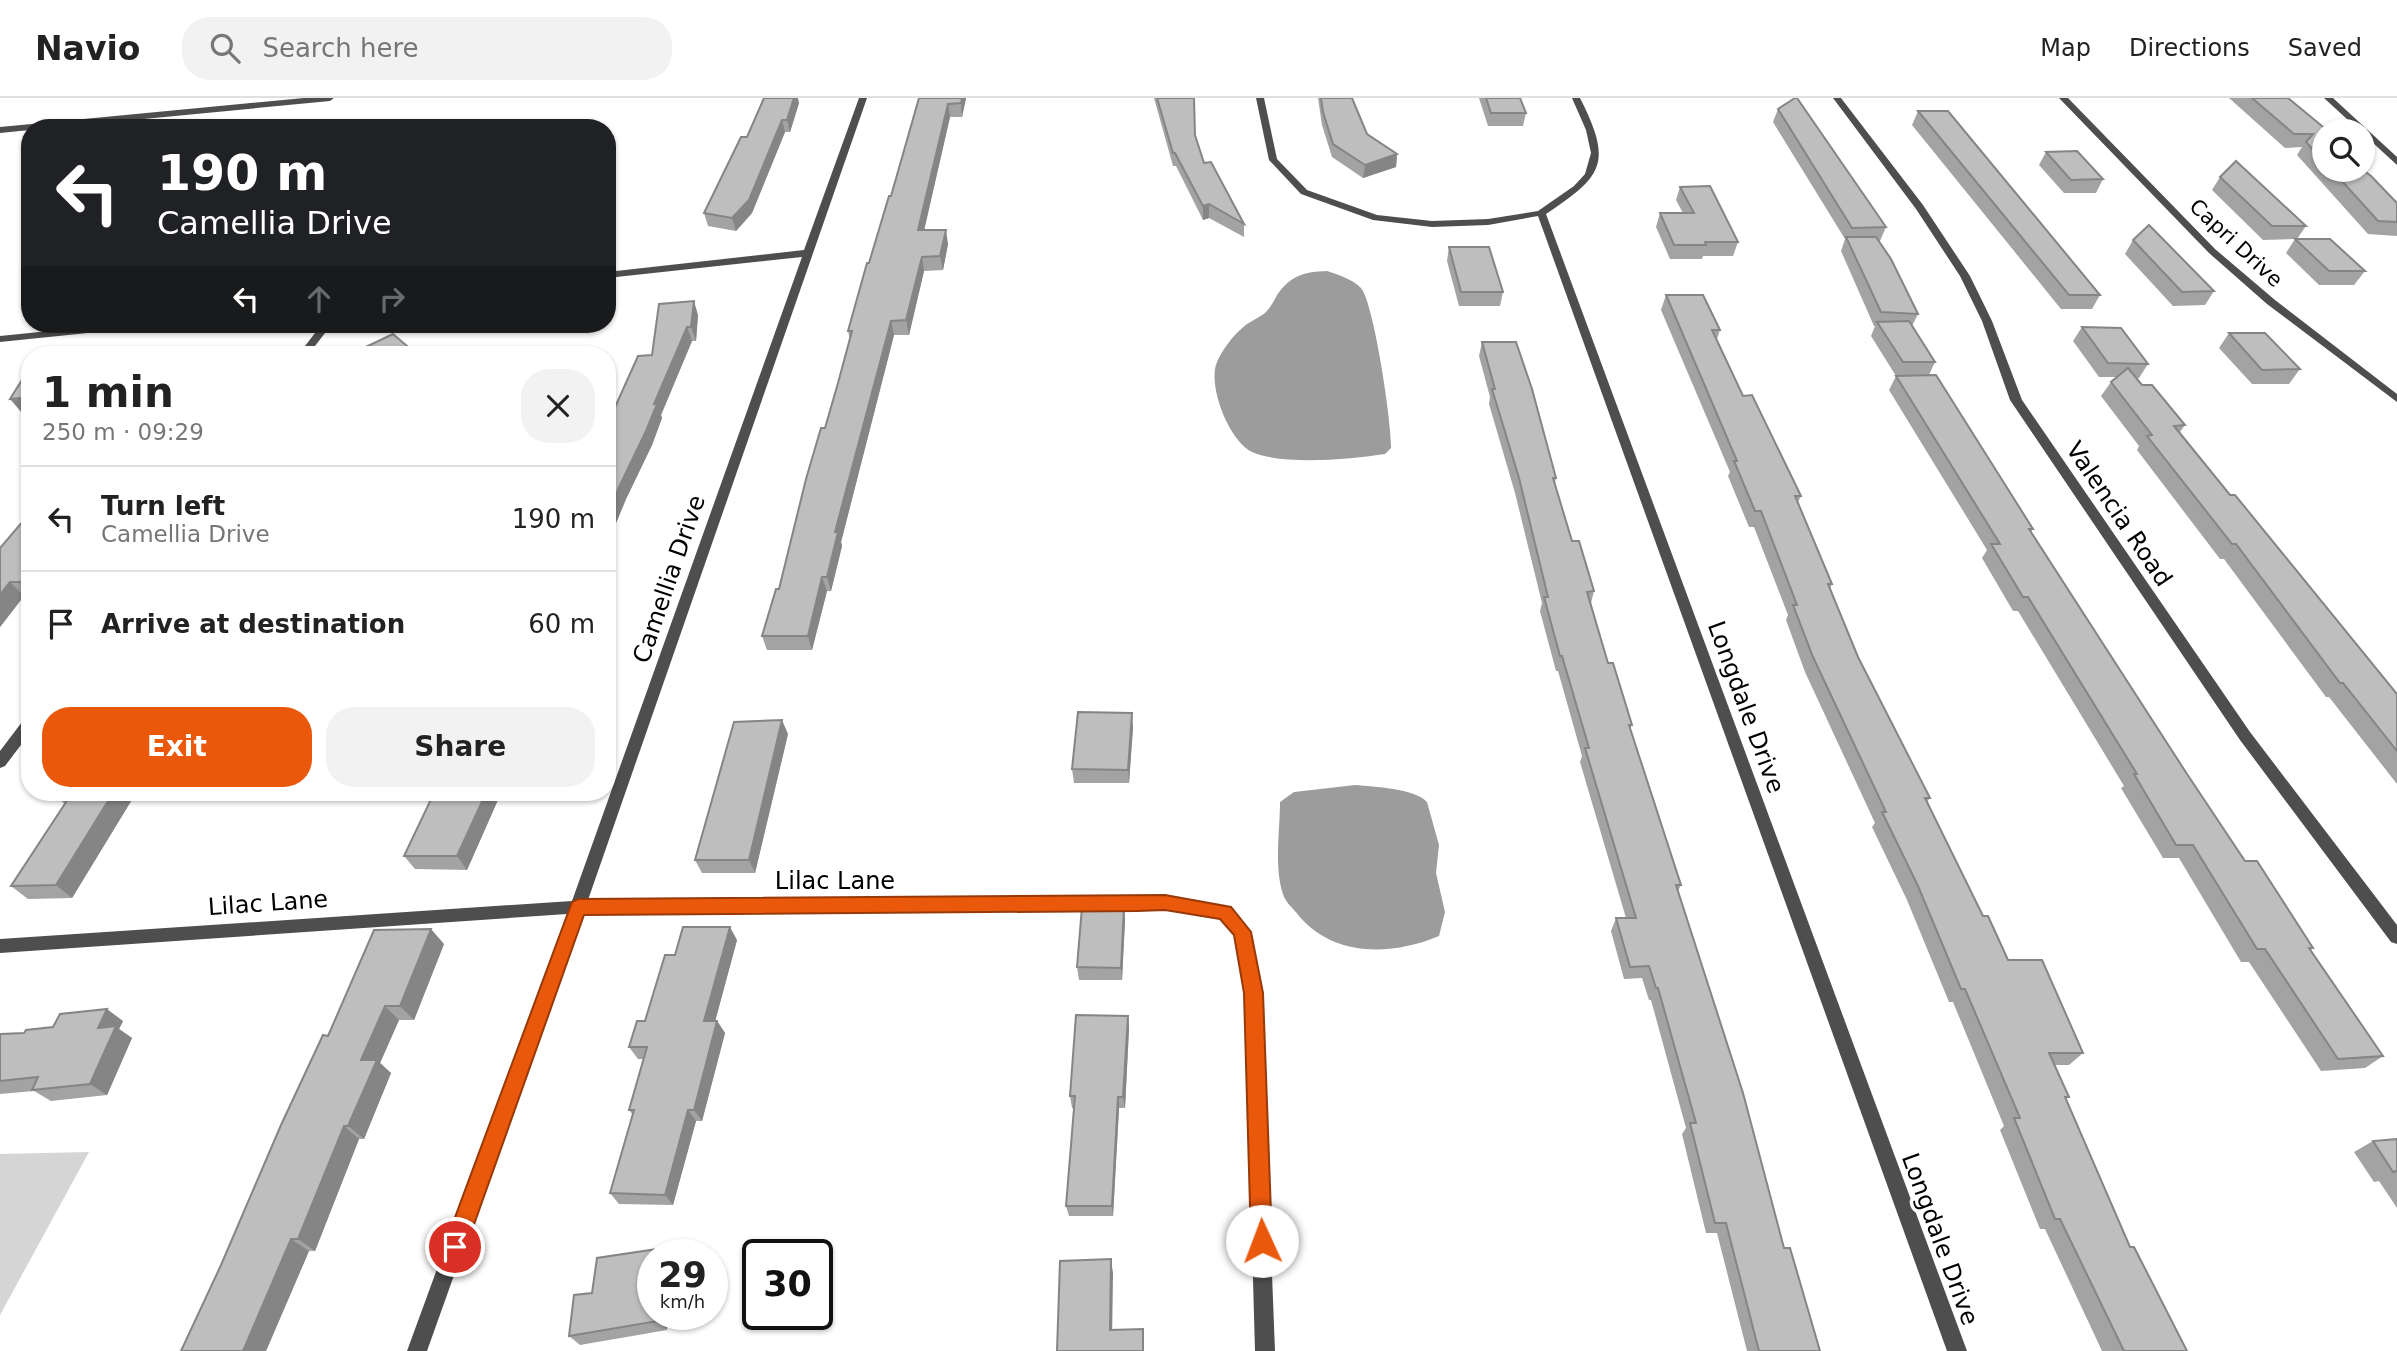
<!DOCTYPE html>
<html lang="en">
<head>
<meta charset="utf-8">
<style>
  body { margin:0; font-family:"DejaVu Sans",sans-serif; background:#f2f2f2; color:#222; height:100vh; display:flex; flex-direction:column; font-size:26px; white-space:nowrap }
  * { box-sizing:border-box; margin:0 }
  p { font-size:23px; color:#767676 }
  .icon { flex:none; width:38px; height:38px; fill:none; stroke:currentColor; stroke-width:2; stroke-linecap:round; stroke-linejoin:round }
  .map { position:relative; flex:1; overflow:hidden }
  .sheet { position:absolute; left:21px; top:248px; width:595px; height:455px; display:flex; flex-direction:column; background:#fff; border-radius:28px; box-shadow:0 2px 5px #0004 }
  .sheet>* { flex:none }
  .guide { position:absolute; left:21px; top:21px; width:595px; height:214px; border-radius:28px; box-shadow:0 2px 5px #0004; background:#202124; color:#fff; overflow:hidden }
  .tools { position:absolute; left:2312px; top:21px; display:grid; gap:14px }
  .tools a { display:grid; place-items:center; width:63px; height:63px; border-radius:50%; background:#fff; box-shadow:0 2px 5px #0004; font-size:35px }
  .speed { position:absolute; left:637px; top:1141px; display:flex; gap:14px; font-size:35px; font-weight:700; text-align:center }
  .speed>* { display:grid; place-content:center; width:91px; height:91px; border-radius:50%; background:#fff; box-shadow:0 2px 5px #0004; line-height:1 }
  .speed small { font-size:18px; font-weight:400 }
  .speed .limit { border:4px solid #111; border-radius:10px; background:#fff; color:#111 }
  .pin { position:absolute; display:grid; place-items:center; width:60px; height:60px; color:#fff; margin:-30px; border:4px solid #fff; border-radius:50%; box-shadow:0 2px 7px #0007 }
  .me { position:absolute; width:77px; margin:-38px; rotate:358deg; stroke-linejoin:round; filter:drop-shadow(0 0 5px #0008) }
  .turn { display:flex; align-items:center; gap:24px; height:147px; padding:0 21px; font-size:32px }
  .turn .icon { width:91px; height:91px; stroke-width:2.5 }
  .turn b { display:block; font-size:49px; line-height:60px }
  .lanes { display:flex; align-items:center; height:66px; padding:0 21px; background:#0003; justify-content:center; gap:35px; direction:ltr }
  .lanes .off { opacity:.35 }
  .round { display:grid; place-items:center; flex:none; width:74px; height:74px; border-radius:28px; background:#f2f2f2 }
  .overview { display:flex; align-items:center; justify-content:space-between; height:119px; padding:0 21px }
  h1 { font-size:42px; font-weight:700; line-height:52px }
  .button { display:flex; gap:14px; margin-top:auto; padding:14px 21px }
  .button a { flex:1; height:80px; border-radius:28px; background:#ea580c; color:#fff; font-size:28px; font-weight:700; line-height:80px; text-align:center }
  .button a+a { background:#f2f2f2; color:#222 }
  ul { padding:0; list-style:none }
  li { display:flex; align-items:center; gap:21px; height:105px; padding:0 21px; border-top:2px solid #e0e0e0 }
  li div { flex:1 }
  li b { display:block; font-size:26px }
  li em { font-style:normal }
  header { display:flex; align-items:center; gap:42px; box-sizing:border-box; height:98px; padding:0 35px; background:#fff; border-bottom:2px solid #e0e0e0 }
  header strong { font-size:33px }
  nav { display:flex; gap:38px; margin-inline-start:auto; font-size:24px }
  .search { width:490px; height:63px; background:#f2f2f2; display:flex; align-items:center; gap:18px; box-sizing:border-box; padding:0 24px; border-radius:28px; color:#767676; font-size:26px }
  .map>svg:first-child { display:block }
  .green { fill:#d5d5d5 }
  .water { fill:#9c9c9c }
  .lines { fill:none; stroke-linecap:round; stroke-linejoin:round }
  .minor { fill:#4e4e4e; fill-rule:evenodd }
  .tertiary { fill:#4e4e4e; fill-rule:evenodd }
  .wall { fill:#a3a3a3 }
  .shaded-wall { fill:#858585 }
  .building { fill:#bebebe; stroke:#858585; stroke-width:2 }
  .route { fill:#ea580c; stroke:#983908; stroke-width:2 }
  .labels { text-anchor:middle; stroke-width:7; stroke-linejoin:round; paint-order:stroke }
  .far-street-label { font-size:21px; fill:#000; stroke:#fff }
  .street-label { font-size:24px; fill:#000; stroke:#fff }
</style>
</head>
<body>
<header>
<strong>Navio</strong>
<div class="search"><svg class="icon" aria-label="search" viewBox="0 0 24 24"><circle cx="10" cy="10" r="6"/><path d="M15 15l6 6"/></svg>Search here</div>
<nav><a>Map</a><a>Directions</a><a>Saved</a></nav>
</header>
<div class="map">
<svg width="2397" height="1253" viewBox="0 0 2397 1253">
  <rect width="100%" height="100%" fill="#fff"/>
  <!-- green -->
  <polygon class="green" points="89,1054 0,1217 0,1056"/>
  <!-- water -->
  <g class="water">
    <path d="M1327 173C1339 177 1352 181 1361 190 1374 205 1392 327 1391 350L1385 356C1351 361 1284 368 1252 354 1229 343 1207 287 1217 264 1223 250 1235 235 1247 226 1253 222 1260 219 1265 215 1270 210 1274 203 1277 197 1291 177 1304 174 1327 173Z"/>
    <path d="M1355 687C1374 689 1414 690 1427 704L1439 747 1436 775 1445 814 1439 838C1391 858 1334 859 1299 818 1294 811 1285 804 1283 796 1274 768 1280 733 1280 704L1294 694Z"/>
  </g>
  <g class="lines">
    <!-- minor -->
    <g class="minor">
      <polygon points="859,0 867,0 588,802 1165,798 1231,809 1250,834 1261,895 1275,1253 1255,1253 1245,895 1235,837 1221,820 1165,812 583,816 427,1253 407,1253 567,816 0,855 0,841 572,803 802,159 607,180 607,174 804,152"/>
      <path d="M1256 0H1264L1277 61 1307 92 1377 117 1432 123 1488 121 1538 113 1574 88 1585 76 1591 55 1586 32 1572 0H1580C1613 65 1603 78 1546 116L1967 1253H1947L1538 118 1488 127 1432 129 1373 122 1301 96 1269 62Z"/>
      <polygon points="1833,0 1841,0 1923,107 1970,178 1992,223 2022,302 2250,634 2397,827 2397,846 2391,844 2240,642 2010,302 1982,223 1960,178 1916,111"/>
      <polygon points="2059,0 2068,0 2215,151 2275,202 2397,296 2397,304 2267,206 2209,155"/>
      <polygon points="2324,0 2333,0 2397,59 2397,67"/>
      <polygon points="118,226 151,226 146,229 0,244 0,238"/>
      <polygon points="322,226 332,226 308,257 298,257"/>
      <polygon points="30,619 30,635 5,668 0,670 0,653 25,620"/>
    </g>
    <!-- tertiary -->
    <polygon class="tertiary" points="304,0 334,0 330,3 50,30 30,30 30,32 0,35 0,29"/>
  </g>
  <!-- wall -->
  <g class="wall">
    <polygon points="919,0 966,0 962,19 950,19 924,132 948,146 943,172 924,173 909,237 894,237 841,444 842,448 831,493 827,493 812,552 767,552 762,538 779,491 825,330 850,242 848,233 891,98"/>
    <polygon points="1154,0 1194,0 1195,37 1204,65 1244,126 1244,139 1209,120 1203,122 1176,68 1173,68"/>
    <polygon points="1318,0 1352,0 1367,36 1397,56 1396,69 1363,80 1332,59 1322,27"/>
    <polygon points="1479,0 1520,0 1526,15 1523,28 1488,28"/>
    <polygon points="2229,0 2288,0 2324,33 2324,72 2362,72 2397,105 2397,138 2368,136 2297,57 2302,49 2285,50"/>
    <polygon points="799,5 790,34 785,34 752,115 736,133 708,128 704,115 747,39"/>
    <polygon points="1778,11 1886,129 1880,143 1879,143 1918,216 1912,228 1935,264 1929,277 2033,431 2031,434 2187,676 2245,763 2313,850 2310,853 2383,958 2365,970 2321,973 2249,864 2241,864 2179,760 2163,760 2121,690 2124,688 2018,513 2013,513 1982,460 1987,452 1889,292 1896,278 1871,238 1875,228 1874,228 1841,153 1845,141 1773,24"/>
    <polygon points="1918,13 2100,197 2092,211 2061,211 1912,27"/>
    <polygon points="2046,54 2103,81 2096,95 2064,95 2039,67"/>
    <polygon points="2220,79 2306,128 2297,141 2365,173 2354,187 2319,187 2286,155 2295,141 2263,142 2212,92"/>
    <polygon points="1680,89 1738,144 1733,158 1703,158 1702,161 1670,161 1656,129 1660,115 1683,115 1676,102"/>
    <polygon points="2133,142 2214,193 2205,207 2173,208 2125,156"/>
    <polygon points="1449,149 1503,194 1500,208 1459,208 1447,163"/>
    <polygon points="1666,197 1720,232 1717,241 1743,298 1801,398 1798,404 1832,486 1830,490 1858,559 1930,700 1927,704 1983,818 2008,862 2083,955 2069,967 2055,967 2069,999 2066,1001 2130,1149 2187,1253 2102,1253 2045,1131 2040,1131 2000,1032 2004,1028 1953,904 1949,904 1907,802 1872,729 1875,725 1805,574 1786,522 1788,517 1754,429 1749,429 1728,378 1730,374 1661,212"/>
    <polygon points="698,217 696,243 692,243 661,317 662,320 652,347 627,399 652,257"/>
    <polygon points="2082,229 2148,266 2139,280 2136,280 2142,287 2185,327 2180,334 2230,397 2397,596 2397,686 2329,599 2326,599 2224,461 2220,461 2137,352 2139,348 2101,298 2111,284 2117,279 2099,279 2073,243"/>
    <polygon points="2229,235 2300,271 2289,286 2252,286 2219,250"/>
    <polygon points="1482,244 1556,380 1555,385 1572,443 1594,493 1591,505 1608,565 1632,627 1630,631 1681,787 1678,793 1784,1150 1820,1253 1747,1253 1717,1135 1706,1135 1682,1036 1686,1030 1651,902 1649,902 1642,880 1624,881 1611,833 1616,820 1626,820 1580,664 1582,658 1558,573 1556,573 1540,513 1542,505 1515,395 1489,306 1490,299 1479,258"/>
    <polygon points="30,415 30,498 24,498 0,529 0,450"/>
    <polygon points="1133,629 1129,685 1074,685 1072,671"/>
    <polygon points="788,636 755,775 702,775 695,762"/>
    <polygon points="57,695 136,695 72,800 28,801 11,788 65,706 55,698"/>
    <polygon points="434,695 501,695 467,772 415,771 404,758"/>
    <polygon points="1124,809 1125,822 1122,882 1079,882 1077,869"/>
    <polygon points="737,842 715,923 717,923 725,935 702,1023 696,1023 673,1107 619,1106 610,1095 633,1017 629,1012 644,961 638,961 629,949 645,923 675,857"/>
    <polygon points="444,846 414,922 399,922 380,965 391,975 364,1041 359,1041 315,1153 309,1153 266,1253 328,938"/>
    <polygon points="1128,918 1129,930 1125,1010 1119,1010 1113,1118 1069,1118 1066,1108 1074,1010 1072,1010 1070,998"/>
    <polygon points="123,923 119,931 132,940 107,997 51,1003 34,993 0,996 0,936 24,935"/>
    <polygon points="2397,1041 2397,1110 2379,1083 2374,1084 2354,1054 2373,1043"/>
    <polygon points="597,1160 667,1232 580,1247 569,1238 592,1195"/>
  </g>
  <!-- shaded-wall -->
  <g class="shaded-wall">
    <polygon points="794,0 798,0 799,5 790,34 787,22"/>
    <polygon points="962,0 966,0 962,19 961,5"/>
    <polygon points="948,6 950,19 921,146 918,132"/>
    <polygon points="782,22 785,34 752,115 736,133 732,120"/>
    <polygon points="1397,56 1396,69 1363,80 1365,67"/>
    <polygon points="1209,106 1209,120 1203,122 1203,108"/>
    <polygon points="946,132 948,146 943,172 940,158"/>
    <polygon points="922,159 924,173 909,237 906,222"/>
    <polygon points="694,203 698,217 696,243 691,229"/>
    <polygon points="891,223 894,237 841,444 842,448 831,493 827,479 835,434"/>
    <polygon points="687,229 692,243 661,317 662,320 652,347 627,399 607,447 607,417"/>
    <polygon points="407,248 412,257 402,257"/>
    <polygon points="30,299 30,314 22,315 10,301"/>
    <polygon points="822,479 827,493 812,552 808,538"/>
    <polygon points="10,484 24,498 0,529 0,497"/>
    <polygon points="1132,615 1133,629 1129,685 1128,672"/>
    <polygon points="782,622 788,636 755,775 749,762"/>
    <polygon points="113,695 136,695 72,800 56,787"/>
    <polygon points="486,695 501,695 467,772 457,758"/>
    <polygon points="1124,809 1125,822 1122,882 1121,870"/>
    <polygon points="730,829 737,842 712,935 704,923"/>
    <polygon points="431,831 444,846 414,922 400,908"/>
    <polygon points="385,908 399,922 380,965 391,975 364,1041 348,1028 361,962"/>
    <polygon points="107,911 123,923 119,931 132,940 107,997 90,986 98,930"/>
    <polygon points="1128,918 1129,930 1125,1010 1123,999"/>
    <polygon points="717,923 725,935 702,1023 694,1012"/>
    <polygon points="1118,999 1119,1010 1113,1118 1112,1108"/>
    <polygon points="688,1012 696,1023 673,1107 665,1097"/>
    <polygon points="344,1028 359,1041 315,1153 298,1141"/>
    <polygon points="291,1141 309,1153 266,1253 243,1253"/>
    <polygon points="664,1150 671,1157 664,1157"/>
    <polygon points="1111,1161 1113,1175 1112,1244 1110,1232"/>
    <polygon points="658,1216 668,1216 667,1232 658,1223"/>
  </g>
  <!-- building -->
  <g class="building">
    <polygon points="764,0 794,0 787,22 782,22 749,102 732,120 704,115 741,39 747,39"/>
    <polygon points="919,0 962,0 961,5 948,6 918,132 946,132 940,158 922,159 906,222 891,223 835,434 838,434 827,479 822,479 808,538 762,538 776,491 779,491 806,381 821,330 825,330 838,285 852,233 848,233 867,165 869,165 889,98 891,98"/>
    <polygon points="1157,0 1194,0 1195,37 1204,65 1211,64 1244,126 1209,106 1203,108 1175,55 1173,55"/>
    <polygon points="1321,0 1352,0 1367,36 1397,56 1365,67 1333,46 1323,14"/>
    <polygon points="1486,0 1520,0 1526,15 1491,15"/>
    <polygon points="1795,0 1797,0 1886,129 1852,130 1778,11"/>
    <polygon points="2252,0 2288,0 2328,33 2324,33 2324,36 2321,36 2324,39 2324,64 2306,44 2313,36 2294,36"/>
    <polygon points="1918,13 1948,13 2100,197 2069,197"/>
    <polygon points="2077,53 2103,81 2071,82 2046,54"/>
    <polygon points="2236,63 2306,128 2272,128 2220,79"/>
    <polygon points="2362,71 2371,78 2397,105 2397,124 2378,123 2332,72 2362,72"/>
    <polygon points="1710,88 1738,144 1705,144 1706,147 1674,147 1660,115 1694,115 1680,89"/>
    <polygon points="2149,127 2214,193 2182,194 2133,142"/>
    <polygon points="1846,139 1876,139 1891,161 1918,216 1881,214"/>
    <polygon points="2295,141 2330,141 2365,173 2329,173"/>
    <polygon points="1449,149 1489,149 1503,194 1461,194"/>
    <polygon points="1666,197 1703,197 1720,232 1712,232 1743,298 1752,297 1801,398 1795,398 1832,486 1828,486 1858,559 1930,700 1925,700 1983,818 1988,818 2008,862 2042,862 2083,955 2049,955 2069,999 2065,999 2130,1149 2134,1149 2187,1253 2124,1253 2060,1121 2055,1121 2014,1020 2020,1020 1965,891 1961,891 1918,788 1882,714 1886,714 1813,559 1793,507 1797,507 1761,413 1755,413 1734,363 1737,363"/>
    <polygon points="694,203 691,229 687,229 654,306 657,306 646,333 621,385 607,417 607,327 638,258 652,257 659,206"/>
    <polygon points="1909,223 1935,264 1903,264 1877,224"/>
    <polygon points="2082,229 2121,230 2148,266 2108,265"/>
    <polygon points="2229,235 2265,235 2300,271 2262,272"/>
    <polygon points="393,236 407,248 402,257 349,257"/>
    <polygon points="1482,244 1516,244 1532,291 1556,380 1553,380 1572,443 1579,443 1594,493 1587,494 1608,565 1613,565 1632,627 1629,627 1681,787 1676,787 1743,995 1784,1150 1790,1150 1820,1253 1759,1253 1726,1125 1715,1125 1690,1025 1696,1025 1658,890 1656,890 1649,868 1630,869 1616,820 1636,820 1585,650 1589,650 1562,558 1560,558 1544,499 1548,499 1519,380 1492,291 1495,291"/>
    <polygon points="30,269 30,299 10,301"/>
    <polygon points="2128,270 2142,287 2152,287 2185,327 2174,328 2230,397 2235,397 2397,596 2397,653 2343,585 2340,585 2236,446 2232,446 2147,338 2152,337 2111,284"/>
    <polygon points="1936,277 2033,431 2029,431 2187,676 2245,763 2257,763 2313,850 2309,850 2383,958 2338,961 2265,851 2257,851 2193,747 2176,747 2134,676 2137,676 2028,499 2023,499 1991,446 2000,446 1896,278"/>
    <polygon points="30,415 30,484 10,484 0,497 0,450"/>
    <polygon points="1078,614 1132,615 1128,672 1072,671"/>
    <polygon points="782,622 749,762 695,762 734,624"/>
    <polygon points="57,695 113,695 56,787 11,788 70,698 55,698"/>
    <polygon points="434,695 486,695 457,758 404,758"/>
    <polygon points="1082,809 1124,809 1121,870 1077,869"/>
    <polygon points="683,829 730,829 704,923 717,923 694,1012 688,1012 665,1097 610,1095 634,1012 629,1012 647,949 629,949 637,923 645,923 665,857 675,857"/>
    <polygon points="431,831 400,908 385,908 361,962 377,962 348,1028 344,1028 298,1141 291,1141 243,1253 181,1253 221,1167 281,1027 323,937 328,938 374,832"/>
    <polygon points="107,911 98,930 116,928 90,986 32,992 38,979 0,983 0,936 24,935 26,932 53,929 60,916"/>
    <polygon points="1076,917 1128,918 1123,999 1118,999 1112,1108 1066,1108 1075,998 1070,998"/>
    <polygon points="2397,1041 2397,1073 2393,1074 2373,1043"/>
    <polygon points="664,1150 664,1157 653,1157 653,1216 658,1216 658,1223 569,1238 574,1197 592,1195 597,1160"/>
    <polygon points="1111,1161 1110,1232 1143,1231 1143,1253 1057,1253 1060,1163"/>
  </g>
  <!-- route -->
  <polygon class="route" points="1165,797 1231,809 1251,834 1263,895 1272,1143 1269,1150 1262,1154 1254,1150 1251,1143 1244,895 1234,837 1220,821 1165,812 1137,813 584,817 466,1149 463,1156 455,1159 447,1156 444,1149 572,804 578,801"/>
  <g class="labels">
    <!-- far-street labels -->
    <g class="far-street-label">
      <text transform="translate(2236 145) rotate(43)" y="7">Capri Drive</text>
    </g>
    <!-- street labels -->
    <g class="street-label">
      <text transform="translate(2119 416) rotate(56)" y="8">Valencia Road</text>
      <text transform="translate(669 481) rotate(-71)" y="8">Camellia Drive</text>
      <text transform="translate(1746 609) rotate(70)" y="8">Longdale Drive</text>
      <text x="835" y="791">Lilac Lane</text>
      <text transform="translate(268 805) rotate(-4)" y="8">Lilac Lane</text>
      <text transform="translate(1940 1141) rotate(70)" y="8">Longdale Drive</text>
    </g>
  </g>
</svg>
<div class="tools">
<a><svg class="icon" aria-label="search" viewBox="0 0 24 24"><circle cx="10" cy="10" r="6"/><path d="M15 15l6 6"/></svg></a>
</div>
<div class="speed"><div>29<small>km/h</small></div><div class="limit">30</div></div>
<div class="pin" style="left:455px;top:1149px;background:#d93025"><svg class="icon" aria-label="arrive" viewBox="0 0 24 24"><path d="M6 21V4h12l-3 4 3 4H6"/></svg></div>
<svg class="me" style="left:1262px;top:1143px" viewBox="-20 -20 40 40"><circle r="19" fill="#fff"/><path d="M0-13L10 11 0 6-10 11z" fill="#ea580c"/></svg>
<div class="guide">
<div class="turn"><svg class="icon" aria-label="left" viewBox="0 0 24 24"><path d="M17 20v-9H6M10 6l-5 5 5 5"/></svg><div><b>190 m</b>Camellia Drive</div></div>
<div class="lanes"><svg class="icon" aria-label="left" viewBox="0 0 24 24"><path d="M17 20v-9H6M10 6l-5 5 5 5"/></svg><svg class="icon off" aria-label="ahead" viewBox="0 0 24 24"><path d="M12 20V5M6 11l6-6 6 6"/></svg><svg class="icon off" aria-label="right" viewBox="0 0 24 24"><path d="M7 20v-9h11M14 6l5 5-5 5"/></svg></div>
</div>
<section class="sheet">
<div class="overview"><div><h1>1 min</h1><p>250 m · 09:29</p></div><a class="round"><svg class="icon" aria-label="close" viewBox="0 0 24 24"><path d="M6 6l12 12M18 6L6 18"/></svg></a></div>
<ul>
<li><svg class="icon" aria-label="left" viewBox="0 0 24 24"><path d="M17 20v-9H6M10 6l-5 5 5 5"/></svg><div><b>Turn left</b><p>Camellia Drive</p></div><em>190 m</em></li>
<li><svg class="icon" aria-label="arrive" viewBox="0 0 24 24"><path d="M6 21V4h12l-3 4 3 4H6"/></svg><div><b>Arrive at destination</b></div><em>60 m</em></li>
</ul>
<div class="button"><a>Exit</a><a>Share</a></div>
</section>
</div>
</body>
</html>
